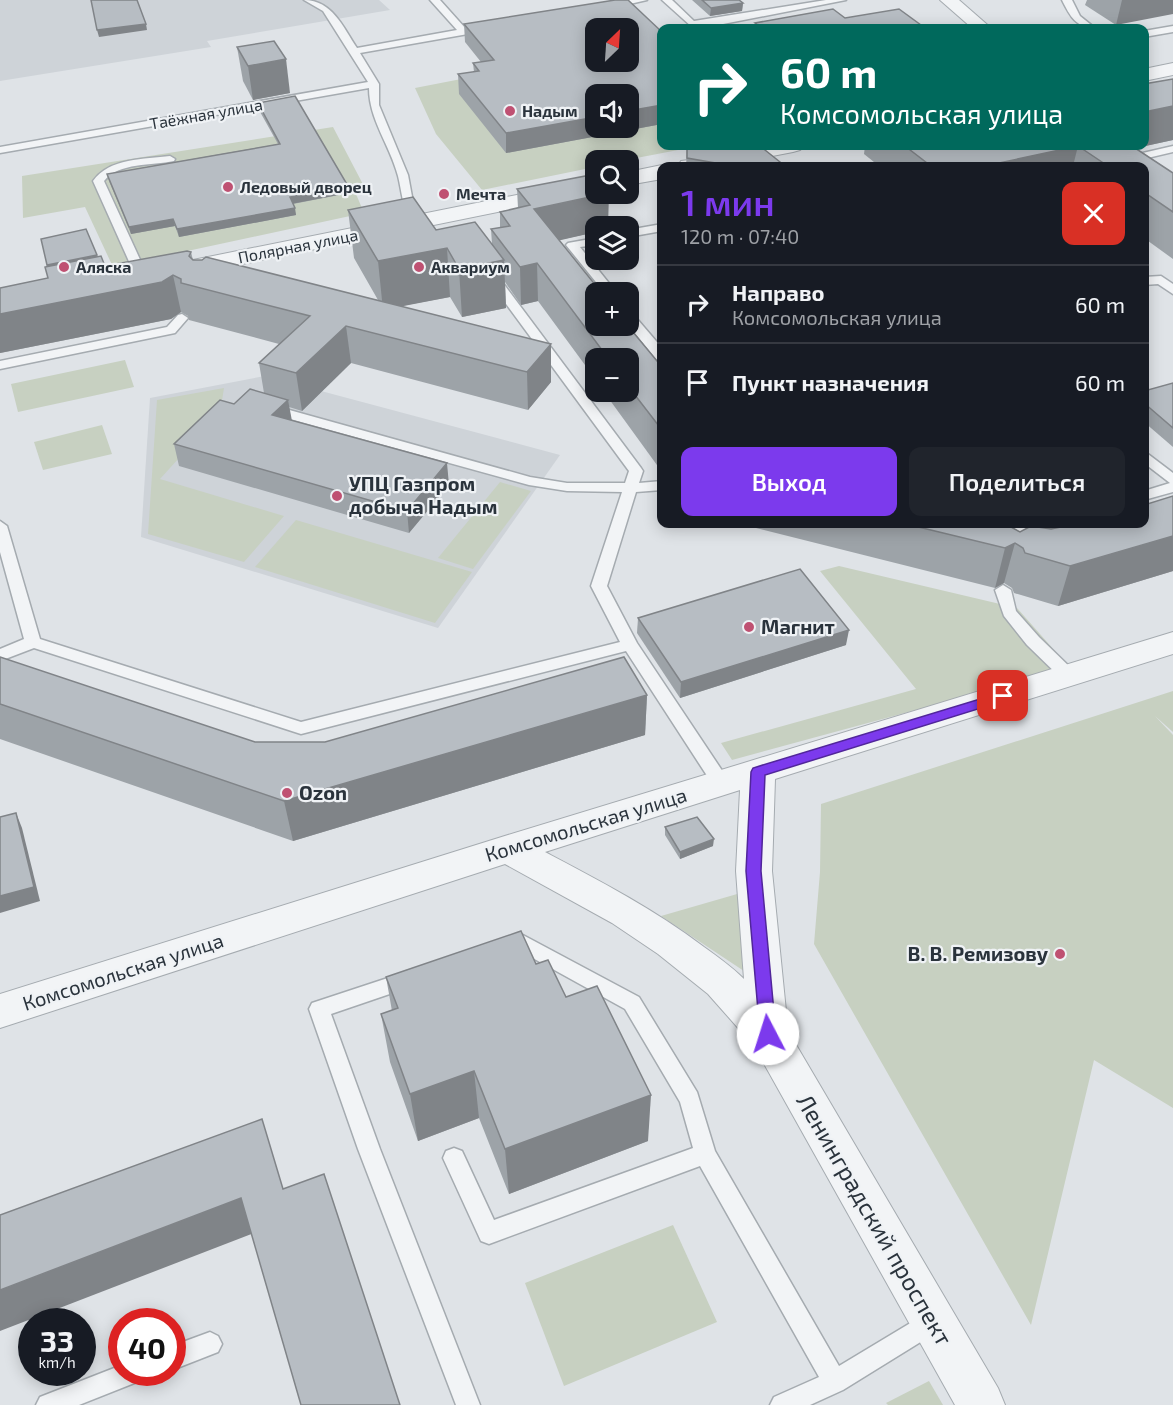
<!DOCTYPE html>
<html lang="ru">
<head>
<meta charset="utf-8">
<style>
  body { margin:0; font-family:"Exo 2",sans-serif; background:#20242c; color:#f1f3f6; height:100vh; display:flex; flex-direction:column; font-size:22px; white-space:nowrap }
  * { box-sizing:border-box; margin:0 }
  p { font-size:20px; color:#9ea1a6 }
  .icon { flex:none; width:33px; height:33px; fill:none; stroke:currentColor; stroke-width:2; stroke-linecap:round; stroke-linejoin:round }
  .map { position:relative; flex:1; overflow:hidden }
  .panel { position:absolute; left:657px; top:162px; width:492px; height:366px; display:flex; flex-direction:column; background:#171b24; border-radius:12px; box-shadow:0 3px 15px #0003 }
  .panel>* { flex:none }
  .guide { position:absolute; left:657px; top:24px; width:492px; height:126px; border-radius:12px; box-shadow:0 3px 15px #0003; background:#00695c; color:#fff; overflow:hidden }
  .needle { width:39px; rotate:25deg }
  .fabs { position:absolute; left:585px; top:18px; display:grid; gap:12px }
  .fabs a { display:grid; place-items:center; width:54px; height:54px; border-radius:12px; background:#171b24; box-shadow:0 3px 15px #0003; font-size:30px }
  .speed { position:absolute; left:18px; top:1308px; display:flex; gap:12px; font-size:30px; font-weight:700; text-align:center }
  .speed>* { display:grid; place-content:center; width:78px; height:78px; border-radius:50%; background:#171b24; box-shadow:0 3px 15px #0003; line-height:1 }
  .speed small { font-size:15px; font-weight:400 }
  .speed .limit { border:9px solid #d22; background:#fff; color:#111 }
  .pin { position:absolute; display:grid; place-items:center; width:51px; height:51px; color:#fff; margin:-26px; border-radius:12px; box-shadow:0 3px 9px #0006 }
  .me { position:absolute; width:66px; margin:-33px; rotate:355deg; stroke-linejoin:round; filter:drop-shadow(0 0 4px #0008) }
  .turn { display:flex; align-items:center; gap:21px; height:126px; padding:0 24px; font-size:27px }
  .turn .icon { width:78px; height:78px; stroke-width:2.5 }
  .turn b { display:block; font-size:42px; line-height:51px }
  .round { display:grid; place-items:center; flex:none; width:63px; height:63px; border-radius:12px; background:#20242c }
  .head { display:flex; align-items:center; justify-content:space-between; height:102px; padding:0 24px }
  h1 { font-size:36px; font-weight:600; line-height:45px; color:#7c3aed }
  .primary-button { display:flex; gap:12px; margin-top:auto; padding:12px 24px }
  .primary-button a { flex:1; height:69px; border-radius:12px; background:#7c3aed; color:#fff; font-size:24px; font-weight:600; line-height:69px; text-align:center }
  .primary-button a+a { background:#20242c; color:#f1f3f6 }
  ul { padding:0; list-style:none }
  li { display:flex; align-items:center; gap:18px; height:78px; padding:0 24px; border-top:2px solid #363941 }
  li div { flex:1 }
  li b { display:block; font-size:22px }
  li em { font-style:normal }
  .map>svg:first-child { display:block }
  .built { fill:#ced3d8 }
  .green { fill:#c7d0c1; fill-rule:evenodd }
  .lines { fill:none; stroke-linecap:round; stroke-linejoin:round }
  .service-casing { stroke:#a5abb0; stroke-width:3 }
  .minor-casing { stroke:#a5abb0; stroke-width:2 }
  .tertiary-casing { stroke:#a5abb0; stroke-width:2 }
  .service { fill:#f2f4f6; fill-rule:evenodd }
  .minor { fill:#f2f4f6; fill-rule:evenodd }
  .tertiary { fill:#f2f4f6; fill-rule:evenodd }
  .wall { fill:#9da3a8 }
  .shaded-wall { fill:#808488 }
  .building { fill:#b7bdc3; stroke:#808488; stroke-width:1.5; fill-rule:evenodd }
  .route { fill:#7c3aed; stroke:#51269a; stroke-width:1.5 }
  .poi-dot { fill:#bf5172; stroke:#eff2f5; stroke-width:2 }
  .labels { text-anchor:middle; stroke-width:4.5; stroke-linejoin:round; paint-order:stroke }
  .far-poi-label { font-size:16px; font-weight:bold; fill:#2a333c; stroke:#eff2f5; text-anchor:start }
  .far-street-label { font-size:16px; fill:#2a333c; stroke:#eff2f5 }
  .poi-label { font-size:20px; font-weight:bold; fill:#2a333c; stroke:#eff2f5; text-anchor:start }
  .street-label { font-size:20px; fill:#2a333c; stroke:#eff2f5 }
  .near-street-label { font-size:24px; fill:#2a333c; stroke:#eff2f5 }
</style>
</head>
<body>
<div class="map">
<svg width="1173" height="1405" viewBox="0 0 1173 1405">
  <rect width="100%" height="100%" fill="#dfe3e7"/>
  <!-- built -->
  <g class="built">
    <polygon points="0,0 379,0 390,10 207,41 211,47 0,81"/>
    <polygon points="265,376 560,455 438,628 141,537 150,398"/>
  </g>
  <!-- green -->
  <g class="green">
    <path d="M661 43 662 146H699L626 160H596L595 167 482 190 436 134 415 88 554 61 628 62ZM596 94H628V128H596Z"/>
    <polygon points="333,127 367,192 356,194 364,213 113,267 85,207 23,218 22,176"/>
    <polygon points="125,360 134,387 18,412 11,384"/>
    <polygon points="224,388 220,413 160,479 284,516 244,562 148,534 157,400"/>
    <polygon points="102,425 112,454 43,470 34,442"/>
    <polygon points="500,482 531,491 473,569 438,558"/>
    <polygon points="296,520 472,572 435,623 255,567"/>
    <polygon points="839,566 1017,608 1070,668 732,760 721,743 916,689 820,571"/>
    <polygon points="1173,691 1173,732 1155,716 1173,735 1173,1108 1094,1060 1031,1325 814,944 820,872 821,804"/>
    <polygon points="751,890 753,977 661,916"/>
    <polygon points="673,1225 717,1322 564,1386 525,1283"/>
    <polygon points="929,1381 943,1405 888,1405 886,1403"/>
  </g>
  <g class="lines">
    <defs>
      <g id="service">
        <path d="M304 0C332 0 343 27 357 48L457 30 430 0H440L466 29 485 25 490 28 485 31 360 53 379 84V105L408 175 413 202 421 218 419 220H411C402 206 402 192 398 176 390 145 369 120 369 88L0 153V147L368 82 323 11Z"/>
        <polygon points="627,0 647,0 608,9 603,6"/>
        <polygon points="662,0 672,0 694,21 826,0 846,0 723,24 692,27"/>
        <path d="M1062 0H1072L1080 16 1095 28C1076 28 1070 16 1062 0Z"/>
        <polygon points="1173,26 1173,32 1144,37 1144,31"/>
        <polygon points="1173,146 1173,152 1122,164 1123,166 1111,166 1107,163 1108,161"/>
        <path d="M170 156 175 159 174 161C152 166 119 162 104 181L148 277 142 281 136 277 93 181C109 158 145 159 170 156Z"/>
        <polygon points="662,224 662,231 628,237 628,230"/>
        <polygon points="596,238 596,245 580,247 616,292 604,292 566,245 568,243"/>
        <polygon points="493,274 497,275 641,468 643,471 639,483 662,481 662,490 636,492 607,586 637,643 727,778 730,783 727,788 721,790 715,788 626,651 301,734 34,648 0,661 0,649 24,639 0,552 0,521 7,526 40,639 301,722 620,642 591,586 622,492 567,491 529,485 265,412 263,409 265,406 275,406 530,477 567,483 625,483 629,471 487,278"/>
        <polygon points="1161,276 1173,284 1173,294 1158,284 1144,285 1144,277"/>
        <polygon points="628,312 632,313 662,348 662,361 657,360 628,325"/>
        <polygon points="182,314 188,318 175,333 0,369 0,361 167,327 178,315"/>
        <polygon points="1144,451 1173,473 1173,492 1144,500 1144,491 1170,483 1144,463"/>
        <path d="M983 524C996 523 1009 527 1021 526 1033 526 1044 523 1055 524L1053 527 1021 536 985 527Z"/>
        <polygon points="1003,585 1011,590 1016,611 1039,637 1075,672 1077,676 1075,680 1063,680 1027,645 1004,616 995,590"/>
        <polygon points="521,934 639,997 697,1092 715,1151 839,1366 932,1310 940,1314 944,1322 940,1330 843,1390 810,1405 770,1405 774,1397 819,1377 700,1166 489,1244 481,1241 443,1158 446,1151 454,1148 462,1151 494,1220 693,1148 680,1102 625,1009 520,951 508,955 501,953 498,947 501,941"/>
        <polygon points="409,971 416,973 419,979 416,985 331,1014 380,1149 480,1405 456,1405 358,1149 309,1009 312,1003"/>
        <polygon points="210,1332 218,1336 222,1344 218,1352 172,1370 172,1346"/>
        <polygon points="122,1365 122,1372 146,1372 142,1380 79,1405 36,1405 40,1397"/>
      </g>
      <polygon id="minor" points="940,0 959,0 991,28 972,28"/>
      <g id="tertiary">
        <polygon points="1173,63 1173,75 1144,81 1144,69"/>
        <polygon points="762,146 804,146 800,150 793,152 720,166 678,166 681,161 689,160"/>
        <polygon points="662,165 666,166 662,166 662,179 628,185 628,172"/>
        <polygon points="596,179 596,192 178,277 170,275 166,270 170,265 178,263"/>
        <path d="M1173 632V654L775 779 772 871 788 1031 998 1388 1005 1405H955L754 1046 708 994 658 954 612 923 505 864 0 1028V994L508 835ZM740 790 736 871 744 979C732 967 718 957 704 947 654 909 600 881 545 852Z"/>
      </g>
    </defs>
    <!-- service casing -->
    <use href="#service" class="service-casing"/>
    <!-- minor casing -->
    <use href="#minor" class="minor-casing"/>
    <!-- tertiary casing -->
    <use href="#tertiary" class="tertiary-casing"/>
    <!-- service -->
    <use href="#service" class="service"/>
    <!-- minor -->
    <use href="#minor" class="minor"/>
    <!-- tertiary -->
    <use href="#tertiary" class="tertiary"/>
  </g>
  <!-- wall -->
  <g class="wall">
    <polygon points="692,0 739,0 743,3 742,11 710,16"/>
    <polygon points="1087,0 1173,0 1116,25 1085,5"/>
    <polygon points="845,18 925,28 755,28 755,23"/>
    <polygon points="464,24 662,32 662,124 506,153 459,94 458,74 474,72 473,63 481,62 465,42"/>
    <polygon points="237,47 290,93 253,100 243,81"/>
    <polygon points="1173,79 1173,140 1136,148 1173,173 1173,259 1144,238 1144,166 879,166 864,154 865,146 1144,146"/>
    <polygon points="258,103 348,186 349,193 293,204 296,215 179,237 175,226 131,234 109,181 107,174 278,144 259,110"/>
    <polygon points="687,149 785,166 686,166"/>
    <polygon points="517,189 596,232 559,240 662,367 662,472 604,392 628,392 628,358 596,358 596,380 538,301 521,305 505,282 506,308 462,317 450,297 401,306 551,382 528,410 351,363 302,411 289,407 291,420 449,485 409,533 179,466 174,444 234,404 264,393 259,363 279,344 189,320 188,316 181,312 171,319 0,353 0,288 48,278 47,267 98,257 105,266 191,252 193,260 378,300 354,258 348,210 436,230 492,244 491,229 500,228 500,212 518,208"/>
    <polygon points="1173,383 1173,447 1144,422 1144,391"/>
    <polygon points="1173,496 1173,571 1058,606 1014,593 1012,588 1004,583 995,588 740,524 1011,524 1011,527 1020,532 1051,529 1144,524"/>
    <polygon points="638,618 846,645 680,698 637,633"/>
    <polygon points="0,657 255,742 325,742 647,695 645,735 293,841 0,739"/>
    <polygon points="665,827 713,846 680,859 665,835"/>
    <polygon points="536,964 566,997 648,1141 509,1194 479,1118 418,1141 390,1062 381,1014 392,1011 386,977"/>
  </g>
  <!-- shaded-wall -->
  <g class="shaded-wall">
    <polygon points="1122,0 1173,0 1173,14 1116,25"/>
    <polygon points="743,3 742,11 710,16 711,8"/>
    <polygon points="146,24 147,30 99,37 97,30"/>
    <polygon points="286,59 290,93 253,100 248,66"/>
    <polygon points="662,105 662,124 506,153 506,133 596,117 596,128 628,128 628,111"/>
    <polygon points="1173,106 1173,140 1095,157 1091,146 1144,146 1144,112"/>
    <polygon points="1078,146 1073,166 985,166"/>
    <polygon points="348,186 349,193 291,204 290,197"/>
    <polygon points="604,194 609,194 608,226 596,226 596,232 535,246 534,209"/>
    <polygon points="295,208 296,215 179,237 177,229"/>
    <polygon points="173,219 175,226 131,234 129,227"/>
    <polygon points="447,248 450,297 383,310 378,261"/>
    <polygon points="97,255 103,276 53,286 47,265"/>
    <polygon points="504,260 506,308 462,317 459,269"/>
    <polygon points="537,263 538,301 521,305 520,267"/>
    <polygon points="173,275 181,312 171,319 0,353 0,314"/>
    <polygon points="346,326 351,363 302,411 296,373"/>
    <polygon points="551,344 551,382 528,410 527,372"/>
    <polygon points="288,400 292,421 272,415"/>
    <polygon points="447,463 449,485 409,533 407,511"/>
    <polygon points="1173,536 1173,571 1058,606 1070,566"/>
    <polygon points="1015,543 1004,583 995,588 1005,548"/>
    <polygon points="849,630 846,645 680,698 681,682"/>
    <polygon points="647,695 645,735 293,841 284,801"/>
    <polygon points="16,813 22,828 40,901 0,913 0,896"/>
    <polygon points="714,839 713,846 680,859 680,852"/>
    <polygon points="474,1071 479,1118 418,1141 410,1094"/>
    <polygon points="651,1095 648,1141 509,1194 505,1149"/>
    <polygon points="241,1198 254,1233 0,1331 0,1290"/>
  </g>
  <!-- building -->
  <g class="building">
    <polygon points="91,0 137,0 146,24 97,30"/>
    <path d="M615 0H628L662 32V105L628 111V94H596V117L506 133 458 74 479 71 473 63 494 60 464 24ZM596 28H628V62H596Z"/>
    <polygon points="702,0 739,0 743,3 711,8"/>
    <polygon points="833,9 845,18 899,9 925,28 762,28 755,23"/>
    <polygon points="274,41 286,59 248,66 237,47"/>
    <polygon points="1173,79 1173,106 1144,112 1144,84"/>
    <polygon points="295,96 348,186 290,197 295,208 177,229 173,219 129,227 107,174 280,144 258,103"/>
    <polygon points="760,146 785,166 733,166 687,158 687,149"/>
    <polygon points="905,146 1132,146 1173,173 1173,212 1144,192 1144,166 1108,166 1078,146 985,166 931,166"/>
    <polygon points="596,174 596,194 604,194 534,209 601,292 596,292 596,326 628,326 662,367 662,430 628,386 628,358 608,358 537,263 520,267 491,229 510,226 500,212 530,205 517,189"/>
    <polygon points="413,197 436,230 475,222 504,260 459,269 447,248 378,261 348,210"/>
    <polygon points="86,229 97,255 47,265 41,239"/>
    <polygon points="187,251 191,252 189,256 193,260 202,260 206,257 551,344 527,372 346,326 296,373 259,363 310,316 181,283 181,279 173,275 162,282 0,314 0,288 48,278 45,267 101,256 105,266"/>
    <polygon points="1173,383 1173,428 1144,403 1144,391"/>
    <polygon points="250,389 288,400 272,415 447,463 407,511 174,444 220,400 234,404"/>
    <polygon points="1173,496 1173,536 1070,566 1025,553 1023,548 1015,543 1005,548 906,524 1011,524 1011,527 1020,532 1031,526 1051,529 1076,524 1144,524 1144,505"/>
    <polygon points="800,569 849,630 681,682 638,618"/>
    <polygon points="0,657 255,742 325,742 624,657 647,695 284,801 0,704"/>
    <polygon points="16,813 34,887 0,896 0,817"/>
    <polygon points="697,817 714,839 680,852 665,827"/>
    <polygon points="521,931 536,964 548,960 566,997 597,986 651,1095 505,1149 474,1071 410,1094 381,1014 398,1008 386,977"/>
    <polygon points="262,1119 283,1189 324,1174 400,1405 301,1405 241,1198 0,1290 0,1215"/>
  </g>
  <!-- route -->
  <polygon class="route" points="1003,692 1007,693 1009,696 1007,700 765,775 761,871 776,1034 774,1039 768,1041 762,1039 760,1034 746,871 751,772 753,768"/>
  <!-- markers -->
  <g class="poi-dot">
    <circle cx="510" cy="111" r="6"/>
    <circle cx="228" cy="187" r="6"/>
    <circle cx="444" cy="194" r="6"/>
    <circle cx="64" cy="267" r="6"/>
    <circle cx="419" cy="267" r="6"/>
    <circle cx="337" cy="496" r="6"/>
    <circle cx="749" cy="627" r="6"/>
    <circle cx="287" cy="793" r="6"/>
    <circle cx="1060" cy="954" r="6"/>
  </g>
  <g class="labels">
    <!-- far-poi labels -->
    <g class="far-poi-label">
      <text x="522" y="117">Надым</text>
      <text x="240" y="193">Ледовый дворец</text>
      <text x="456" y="200">Мечта</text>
      <text x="76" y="273">Аляска</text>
      <text x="431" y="273">Аквариум</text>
    </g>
    <!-- far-street labels -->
    <g class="far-street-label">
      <text transform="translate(206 114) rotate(-10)" y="6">Таёжная улица</text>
      <text transform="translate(298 246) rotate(-11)" y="6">Полярная улица</text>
    </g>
    <!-- poi labels -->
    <g class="poi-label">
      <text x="349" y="491">УПЦ Газпром<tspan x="349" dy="23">добыча Надым</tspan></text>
      <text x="761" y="634">Магнит</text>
      <text x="299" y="800">Ozon</text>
      <text x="1048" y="961" text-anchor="end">В. В. Ремизову</text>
    </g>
    <!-- street labels -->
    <g class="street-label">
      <text transform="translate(586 825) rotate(-17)" y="7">Комсомольская улица</text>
      <text transform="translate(123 972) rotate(-18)" y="7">Комсомольская улица</text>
    </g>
    <!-- near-street labels -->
    <g class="near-street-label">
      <text transform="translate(874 1220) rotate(60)" y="8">Ленинградский проспект</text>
    </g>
  </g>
</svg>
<div class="fabs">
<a><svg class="needle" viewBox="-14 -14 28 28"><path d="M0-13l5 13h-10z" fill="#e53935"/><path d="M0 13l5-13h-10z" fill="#9ea1a6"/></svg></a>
<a><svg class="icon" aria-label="sound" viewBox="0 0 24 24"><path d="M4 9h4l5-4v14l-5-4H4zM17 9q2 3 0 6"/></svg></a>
<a><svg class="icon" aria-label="search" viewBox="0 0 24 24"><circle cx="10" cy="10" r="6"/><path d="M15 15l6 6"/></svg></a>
<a><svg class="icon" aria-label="layers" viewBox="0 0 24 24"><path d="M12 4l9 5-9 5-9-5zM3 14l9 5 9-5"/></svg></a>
<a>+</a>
<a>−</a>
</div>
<div class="speed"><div>33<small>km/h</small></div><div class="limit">40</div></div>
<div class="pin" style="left:1003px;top:696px;background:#d93025"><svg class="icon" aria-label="arrive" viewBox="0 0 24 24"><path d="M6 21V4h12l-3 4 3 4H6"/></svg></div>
<svg class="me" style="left:768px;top:1034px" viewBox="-20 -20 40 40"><circle r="19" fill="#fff"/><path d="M0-13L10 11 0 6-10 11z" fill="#7c3aed"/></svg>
<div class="guide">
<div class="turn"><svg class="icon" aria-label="right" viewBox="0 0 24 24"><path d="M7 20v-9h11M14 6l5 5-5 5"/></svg><div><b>60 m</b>Комсомольская улица</div></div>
</div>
<section class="panel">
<div class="head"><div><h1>1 мин</h1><p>120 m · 07:40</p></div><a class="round" style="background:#d93025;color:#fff"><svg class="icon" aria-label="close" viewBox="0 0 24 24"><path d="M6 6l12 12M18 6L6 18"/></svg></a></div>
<ul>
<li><svg class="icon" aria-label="right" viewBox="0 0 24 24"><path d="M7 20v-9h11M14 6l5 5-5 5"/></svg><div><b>Направо</b><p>Комсомольская улица</p></div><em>60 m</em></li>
<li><svg class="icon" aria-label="arrive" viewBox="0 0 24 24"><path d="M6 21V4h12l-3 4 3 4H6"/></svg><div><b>Пункт назначения</b></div><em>60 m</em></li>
</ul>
<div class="primary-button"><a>Выход</a><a>Поделиться</a></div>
</section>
</div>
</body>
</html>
